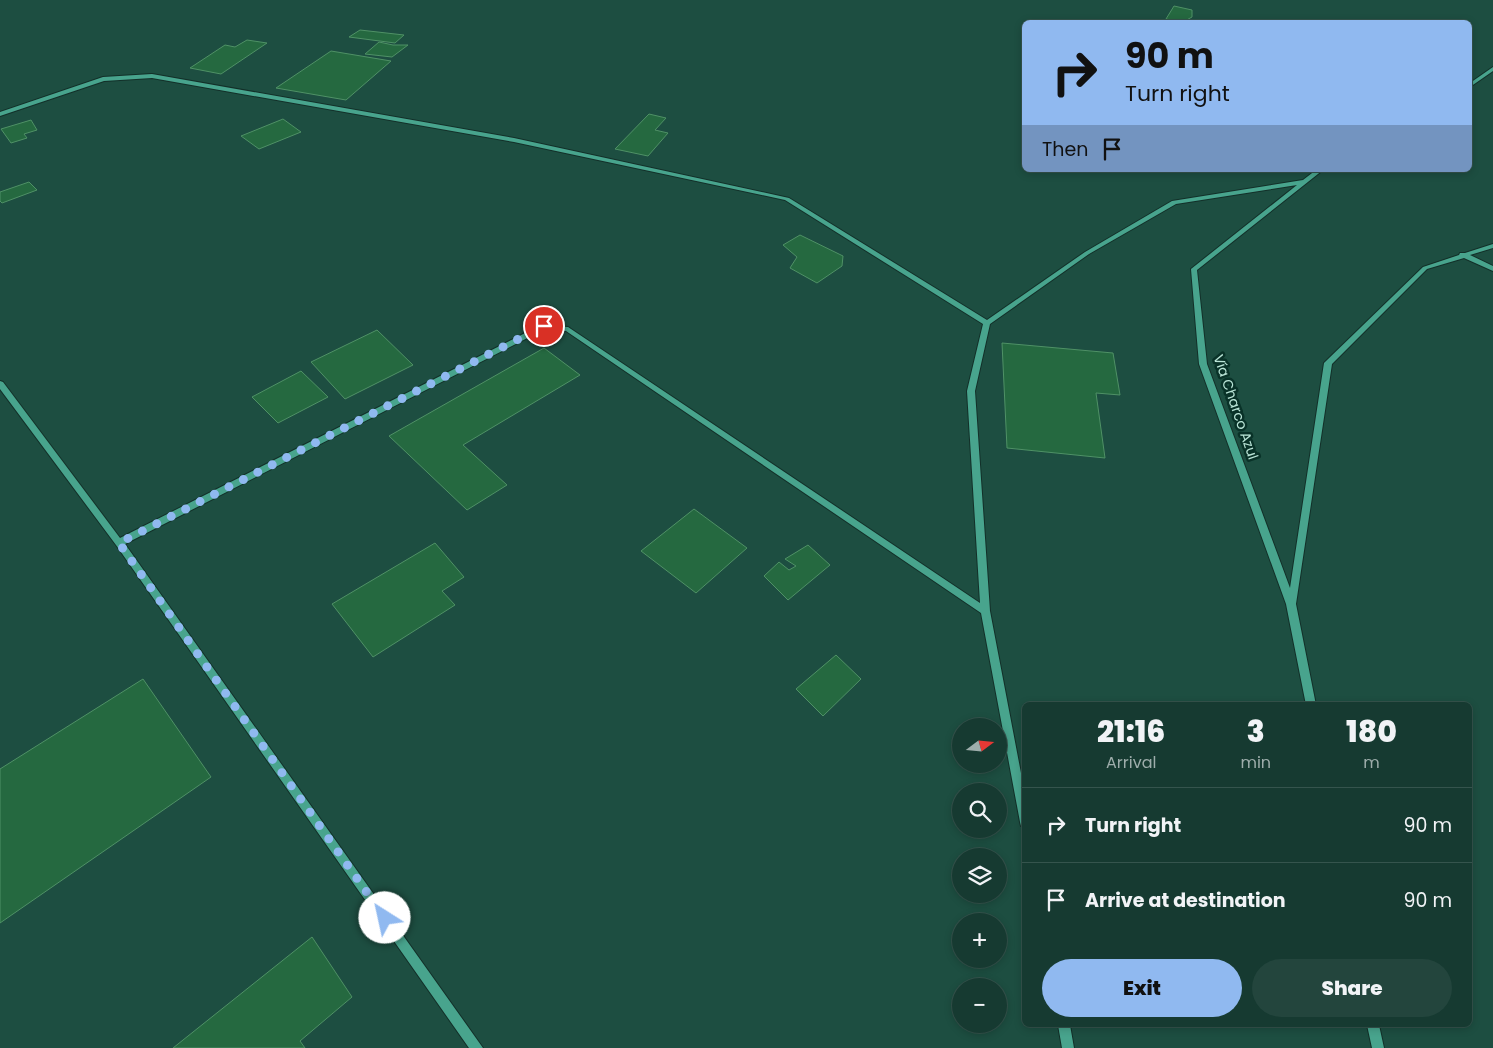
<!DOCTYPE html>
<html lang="en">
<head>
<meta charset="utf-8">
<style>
  body { margin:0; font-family:Poppins,sans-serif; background:#23453d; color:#f1f3f6; height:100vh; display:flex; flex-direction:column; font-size:19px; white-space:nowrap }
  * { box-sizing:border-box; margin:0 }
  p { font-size:16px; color:#9eadab }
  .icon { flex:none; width:28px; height:28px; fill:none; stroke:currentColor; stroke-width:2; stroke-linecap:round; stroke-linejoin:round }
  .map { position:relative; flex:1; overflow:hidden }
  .drawer { position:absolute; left:1022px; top:702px; width:450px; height:325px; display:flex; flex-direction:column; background:#163a31; border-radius:8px; box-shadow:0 2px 8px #0003,0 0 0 1px #35544d }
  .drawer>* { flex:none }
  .banner { position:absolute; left:1022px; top:20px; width:450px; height:152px; border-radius:8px; box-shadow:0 2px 8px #0003,0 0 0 1px #35544d; background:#90b9f0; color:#111; overflow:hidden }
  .needle { width:32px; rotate:74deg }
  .fabs { position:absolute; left:952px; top:718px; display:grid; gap:10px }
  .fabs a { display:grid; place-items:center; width:55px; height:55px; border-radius:50%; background:#163a31; box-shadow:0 2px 8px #0003,0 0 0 1px #35544d; font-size:25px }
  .pin { position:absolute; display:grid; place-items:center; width:42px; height:42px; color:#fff; margin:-21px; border:2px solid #fff; border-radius:50%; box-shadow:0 1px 5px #0007 }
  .me { position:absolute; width:55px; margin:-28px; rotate:325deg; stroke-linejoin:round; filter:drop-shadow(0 0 4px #0008) }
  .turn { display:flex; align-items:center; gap:18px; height:105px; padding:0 20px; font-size:22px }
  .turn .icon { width:65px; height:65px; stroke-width:2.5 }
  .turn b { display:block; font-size:35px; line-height:42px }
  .then { display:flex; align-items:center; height:48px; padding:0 20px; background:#0003; gap:10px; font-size:19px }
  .eta { display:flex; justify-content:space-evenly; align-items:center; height:85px; text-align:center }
  .eta b { font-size:30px; font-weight:800; line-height:35px }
  .button { display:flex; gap:10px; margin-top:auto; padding:10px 20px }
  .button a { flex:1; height:58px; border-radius:30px; background:#90b9f0; color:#111; font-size:20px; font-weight:800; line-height:58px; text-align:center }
  .button a+a { background:#23453d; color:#f1f3f6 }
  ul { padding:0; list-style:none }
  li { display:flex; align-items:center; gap:15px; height:75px; padding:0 20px; border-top:1px solid #35544d }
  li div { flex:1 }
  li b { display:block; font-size:19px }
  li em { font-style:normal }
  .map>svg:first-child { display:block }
  .building { fill:#256940; stroke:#4f9166 }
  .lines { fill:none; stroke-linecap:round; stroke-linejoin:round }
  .minor-casing { stroke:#133029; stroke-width:2 }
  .minor { fill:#48a48d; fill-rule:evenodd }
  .route { stroke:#90b9f0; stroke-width:9; stroke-dasharray:0 16.2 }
  .labels { text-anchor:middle; stroke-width:5; stroke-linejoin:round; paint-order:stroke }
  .street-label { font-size:14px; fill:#b9e4d6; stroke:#093228 }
</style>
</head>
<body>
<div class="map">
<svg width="1493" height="1048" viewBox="0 0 1493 1048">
  <rect width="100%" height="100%" fill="#1d4e41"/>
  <!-- building -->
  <g class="building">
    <polygon points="1174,6 1192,10 1192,17 1183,22 1166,19"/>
    <polygon points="360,30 404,35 395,43 349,37"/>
    <polygon points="247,40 267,43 221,74 190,68 225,45 235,47"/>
    <polygon points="379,42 393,45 408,45 392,57 365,54"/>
    <polygon points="331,51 391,61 346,100 276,88"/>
    <polygon points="649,114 666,118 655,130 668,133 648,156 615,149"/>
    <polygon points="283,119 301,132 259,149 241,136"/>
    <polygon points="31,120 37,130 24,134 27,138 11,143 1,129"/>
    <polygon points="29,182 37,190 2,203 0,201 0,192"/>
    <polygon points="800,235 843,256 842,266 817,283 790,268 797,257 783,245"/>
    <polygon points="377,330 413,365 345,399 311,362"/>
    <polygon points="1002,343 1113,353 1120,395 1096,393 1105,458 1007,448"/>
    <polygon points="544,348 580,375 463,445 507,485 467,510 389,436"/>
    <polygon points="301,371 328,397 278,423 252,397"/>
    <polygon points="694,509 747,548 696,593 641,551"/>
    <polygon points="435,543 464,577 442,591 455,605 373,657 332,604"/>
    <polygon points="808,545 830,565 788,600 764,576 779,562 789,570 796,566 785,559"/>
    <polygon points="836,655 861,679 823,716 796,689"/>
    <polygon points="143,679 211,777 0,923 0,769"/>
    <polygon points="312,937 352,997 300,1041 305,1048 173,1048"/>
  </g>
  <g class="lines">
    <defs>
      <g id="minor">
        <polygon points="1493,67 1493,71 1470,87 1470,83"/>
        <polygon points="152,74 514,138 789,198 987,320 1085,252 1172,201 1303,180 1316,170 1323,170 1197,270 1207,364 1290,588 1324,363 1423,267 1459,255 1460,253 1465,253 1493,244 1493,248 1470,255 1493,266 1493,271 1464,258 1427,269 1332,364 1296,604 1316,705 1306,705 1286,604 1199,364 1191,269 1297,185 1176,204 1089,254 990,324 975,391 990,611 1025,794 1025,827 1021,826 1020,822 981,613 566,331 545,329 125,544 483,1048 469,1048 116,545 0,389 0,381 3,382 120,538 541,325 568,327 980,603 967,391 983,324 785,200 514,142 152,78 104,81 0,116 0,112 103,77"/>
        <polygon points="1058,1025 1070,1025 1074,1048 1062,1048"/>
        <polygon points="1367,1025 1379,1025 1384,1048 1372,1048"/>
      </g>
    </defs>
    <!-- minor casing -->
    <use href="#minor" class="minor-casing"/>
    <!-- minor -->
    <use href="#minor" class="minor"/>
  </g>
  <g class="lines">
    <!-- route -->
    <polyline class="route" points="385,918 119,543 544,326"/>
  </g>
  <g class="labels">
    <!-- street labels -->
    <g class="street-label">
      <text transform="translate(1236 407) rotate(71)" y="5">Vía Charco Azul</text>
    </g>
  </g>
</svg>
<div class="fabs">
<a><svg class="needle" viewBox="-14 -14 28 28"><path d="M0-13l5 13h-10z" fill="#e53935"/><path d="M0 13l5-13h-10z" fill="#9eadab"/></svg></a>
<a><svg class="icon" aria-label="search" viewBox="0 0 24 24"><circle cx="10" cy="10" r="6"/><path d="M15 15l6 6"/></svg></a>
<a><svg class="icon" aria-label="layers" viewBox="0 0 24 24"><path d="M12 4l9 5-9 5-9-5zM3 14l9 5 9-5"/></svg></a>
<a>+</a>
<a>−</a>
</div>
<div class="pin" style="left:544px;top:326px;background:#d93025"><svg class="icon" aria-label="arrive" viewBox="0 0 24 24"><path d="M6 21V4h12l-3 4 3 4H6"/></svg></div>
<svg class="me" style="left:385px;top:918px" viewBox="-20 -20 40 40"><circle r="19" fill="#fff"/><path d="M0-13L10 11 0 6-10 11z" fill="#90b9f0"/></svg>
<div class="banner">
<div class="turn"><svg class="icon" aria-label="right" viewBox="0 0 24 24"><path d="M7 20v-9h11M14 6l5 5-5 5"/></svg><div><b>90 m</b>Turn right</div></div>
<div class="then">Then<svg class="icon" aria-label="arrive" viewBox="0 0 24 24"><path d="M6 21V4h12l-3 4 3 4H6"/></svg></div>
</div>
<section class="drawer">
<div class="eta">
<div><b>21:16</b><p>Arrival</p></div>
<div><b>3</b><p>min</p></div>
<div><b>180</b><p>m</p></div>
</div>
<ul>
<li><svg class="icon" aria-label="right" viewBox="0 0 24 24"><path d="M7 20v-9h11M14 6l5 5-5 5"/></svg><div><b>Turn right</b></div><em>90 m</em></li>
<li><svg class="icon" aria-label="arrive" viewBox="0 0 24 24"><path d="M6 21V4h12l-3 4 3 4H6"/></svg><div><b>Arrive at destination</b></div><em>90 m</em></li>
</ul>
<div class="button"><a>Exit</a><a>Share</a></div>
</section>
</div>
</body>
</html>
